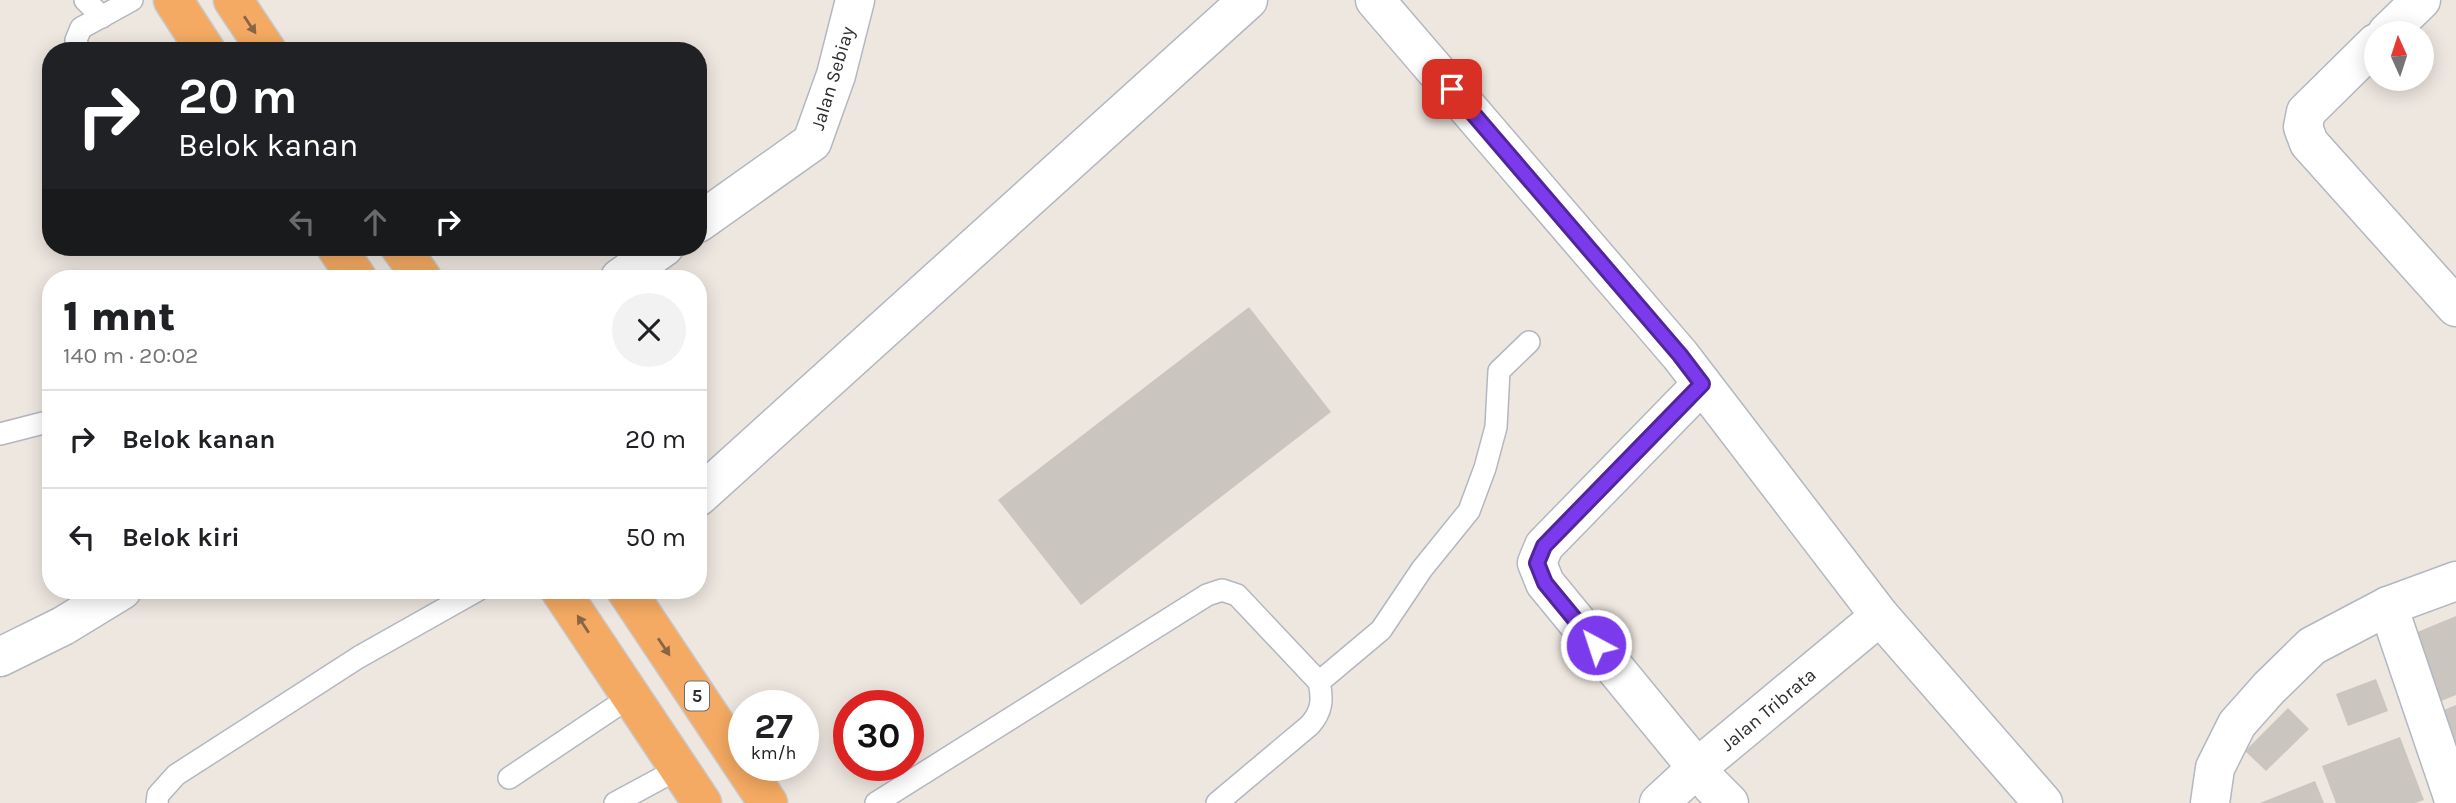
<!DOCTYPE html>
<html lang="id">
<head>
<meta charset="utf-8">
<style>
  body { margin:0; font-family:Karla,sans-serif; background:#f2f2f2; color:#202124; height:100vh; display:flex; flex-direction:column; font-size:26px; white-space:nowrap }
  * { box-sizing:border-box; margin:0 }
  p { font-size:23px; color:#757577 }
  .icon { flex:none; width:38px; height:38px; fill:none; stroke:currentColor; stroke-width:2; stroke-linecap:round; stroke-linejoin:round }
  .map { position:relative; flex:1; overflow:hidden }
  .sheet { position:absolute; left:42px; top:270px; width:665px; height:329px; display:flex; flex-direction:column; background:#fff; border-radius:28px; box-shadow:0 4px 18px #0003 }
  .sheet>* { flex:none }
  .banner { position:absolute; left:42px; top:42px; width:665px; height:214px; border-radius:28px; box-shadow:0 4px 18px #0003; background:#202124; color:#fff; overflow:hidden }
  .needle { width:46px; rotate:357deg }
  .fabs { position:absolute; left:2364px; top:21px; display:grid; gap:14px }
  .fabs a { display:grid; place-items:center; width:70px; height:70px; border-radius:50%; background:#fff; box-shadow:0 4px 18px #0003; font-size:35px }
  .speed { position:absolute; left:728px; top:690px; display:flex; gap:14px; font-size:35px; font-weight:700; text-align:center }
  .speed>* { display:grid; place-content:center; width:91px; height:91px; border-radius:50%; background:#fff; box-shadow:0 4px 18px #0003; line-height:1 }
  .speed small { font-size:18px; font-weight:400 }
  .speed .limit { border:10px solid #d22; background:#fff; color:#111 }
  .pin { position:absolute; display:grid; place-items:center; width:60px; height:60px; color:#fff; margin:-30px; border-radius:14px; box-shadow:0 4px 10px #0006 }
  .me { position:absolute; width:77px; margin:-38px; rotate:320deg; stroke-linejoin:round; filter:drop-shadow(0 0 5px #0008) }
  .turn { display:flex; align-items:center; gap:24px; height:147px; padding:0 21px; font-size:32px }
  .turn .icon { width:91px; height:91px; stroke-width:2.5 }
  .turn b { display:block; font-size:49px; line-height:60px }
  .lanes { display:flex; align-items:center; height:66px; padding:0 21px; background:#0003; justify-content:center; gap:35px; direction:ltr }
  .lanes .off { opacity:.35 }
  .round { display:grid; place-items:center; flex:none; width:74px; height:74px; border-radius:37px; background:#f2f2f2 }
  .overview { display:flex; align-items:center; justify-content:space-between; height:119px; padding:0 21px }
  h1 { font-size:42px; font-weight:800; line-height:52px }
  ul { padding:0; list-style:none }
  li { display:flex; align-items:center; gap:21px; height:98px; padding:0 21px; border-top:2px solid #e0e0e0 }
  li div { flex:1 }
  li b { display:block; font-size:26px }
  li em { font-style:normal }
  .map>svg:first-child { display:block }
  .building { fill:#cac5be }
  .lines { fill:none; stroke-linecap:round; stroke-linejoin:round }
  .service-casing { stroke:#b3b7c0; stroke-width:24 }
  .minor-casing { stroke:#b3b7c0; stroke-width:41 }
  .tertiary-casing { stroke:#b3b7c0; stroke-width:41 }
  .trunk-casing { stroke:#c8c8c8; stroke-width:41 }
  .service { stroke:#fff; stroke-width:21 }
  .minor { stroke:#fff; stroke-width:38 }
  .tertiary { stroke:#fff; stroke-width:38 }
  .trunk { stroke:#f4aa62; stroke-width:38 }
  .oneway { fill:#876545 }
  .route-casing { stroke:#51269a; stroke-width:18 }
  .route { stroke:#7c3aed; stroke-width:12 }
  .labels { text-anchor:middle; stroke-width:5; stroke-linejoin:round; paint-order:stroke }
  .shield { fill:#fff; stroke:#6c6c6c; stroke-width:2 }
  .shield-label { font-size:18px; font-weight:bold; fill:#2d2d2d }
  .street-label { font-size:19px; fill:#2d2d2d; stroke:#fff }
</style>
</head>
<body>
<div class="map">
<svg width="2456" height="803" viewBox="0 0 2456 803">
  <rect width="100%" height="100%" fill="#eee7e0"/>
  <!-- building -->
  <g class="building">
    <polygon points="1249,307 1331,412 1081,605 998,500"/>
    <polygon points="2456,616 2456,695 2431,705 2403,638"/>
    <polygon points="2376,679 2388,711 2348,726 2336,694"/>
    <polygon points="2456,705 2456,751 2439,712"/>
    <polygon points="2288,708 2309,729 2266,771 2245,751"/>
    <polygon points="2400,737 2424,800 2415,803 2336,803 2322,766"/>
    <polygon points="2315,781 2324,803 2260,803"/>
  </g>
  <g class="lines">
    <defs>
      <g id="service">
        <polyline points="85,0 102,17"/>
        <polyline points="79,51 76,40 81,28 132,0"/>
        <polyline points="0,434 51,421"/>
        <polyline points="1319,682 1381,630 1422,569 1469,511 1485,468 1496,427 1499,371 1529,342"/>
        <polyline points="509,778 630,697"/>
        <polyline points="157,803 158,795 176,775 359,657 478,590"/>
        <polyline points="615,803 678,769"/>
        <path d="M876 803 1207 595 1222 590 1237 595 1319 682C1323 700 1322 711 1310 725L1217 803"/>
      </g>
      <g id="minor">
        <polyline points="1375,0 1680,355 1880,616 2043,803"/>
        <polyline points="2387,33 2421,0"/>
        <polyline points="2376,43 2306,112 2303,127 2309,143 2456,307"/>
        <polyline points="1702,384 1544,546 1537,563 1545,583 1711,785 1729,803"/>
        <polyline points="698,497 1248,0"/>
        <polyline points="2388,606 2455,803"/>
        <polyline points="0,657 63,626 122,590"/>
        <polyline points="1659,803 1698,767 1880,616"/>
        <polyline points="2210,803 2215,768 2237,724 2269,688 2312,646 2388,606 2456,581"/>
      </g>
      <g id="tertiary">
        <polyline points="698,223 812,142 836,75 855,0"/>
        <polyline points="620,278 664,247"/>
      </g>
      <g id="trunk">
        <polyline points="173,0 206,51"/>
        <polyline points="233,0 267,51"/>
        <polyline points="336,247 357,278"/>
        <polyline points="400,247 422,278"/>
        <polyline points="560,590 702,803"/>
        <polyline points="626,590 768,803"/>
      </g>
    </defs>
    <!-- service casing -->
    <use href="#service" class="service-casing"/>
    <!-- minor casing -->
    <use href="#minor" class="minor-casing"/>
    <!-- tertiary casing -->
    <use href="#tertiary" class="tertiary-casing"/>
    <!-- trunk casing -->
    <use href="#trunk" class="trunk-casing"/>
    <!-- service -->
    <use href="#service" class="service"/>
    <!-- minor -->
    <use href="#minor" class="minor"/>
    <!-- tertiary -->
    <use href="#tertiary" class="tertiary"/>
    <!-- trunk -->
    <use href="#trunk" class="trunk"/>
  </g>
  <!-- one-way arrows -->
  <defs><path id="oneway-solid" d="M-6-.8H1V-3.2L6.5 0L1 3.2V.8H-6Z" transform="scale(1.75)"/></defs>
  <g class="oneway">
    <use href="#oneway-solid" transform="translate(250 25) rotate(56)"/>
    <use href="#oneway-solid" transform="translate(583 624) rotate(-123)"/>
    <use href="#oneway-solid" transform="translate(664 647) rotate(56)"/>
  </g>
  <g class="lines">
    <defs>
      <polyline id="route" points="1452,89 1680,355 1702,384 1544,546 1537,563 1545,583 1596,645"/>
    </defs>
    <!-- route casing -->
    <use href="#route" class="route-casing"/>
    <!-- route -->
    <use href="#route" class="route"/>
  </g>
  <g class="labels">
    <!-- shield labels -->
    <rect class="shield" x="685" y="681.5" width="24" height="29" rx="5"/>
    <g class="shield-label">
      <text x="697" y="702">5</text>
    </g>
    <!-- street labels -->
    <g class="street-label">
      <text transform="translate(832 78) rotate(-73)" y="7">Jalan Sebiay</text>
      <text transform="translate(1768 709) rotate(-40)" y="7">Jalan Tribrata</text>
    </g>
  </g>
</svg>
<div class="fabs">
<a><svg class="needle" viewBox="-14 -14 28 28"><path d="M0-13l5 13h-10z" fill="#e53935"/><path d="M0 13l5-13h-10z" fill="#757577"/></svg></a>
</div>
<div class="speed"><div>27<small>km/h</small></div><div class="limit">30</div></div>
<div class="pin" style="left:1452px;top:89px;background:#d93025"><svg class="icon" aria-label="arrive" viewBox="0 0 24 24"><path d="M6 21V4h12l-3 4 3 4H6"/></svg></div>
<svg class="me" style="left:1596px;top:645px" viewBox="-20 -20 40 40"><circle r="17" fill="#7c3aed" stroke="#fff" stroke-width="3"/><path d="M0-11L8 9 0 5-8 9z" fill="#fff"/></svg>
<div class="banner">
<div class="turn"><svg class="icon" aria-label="right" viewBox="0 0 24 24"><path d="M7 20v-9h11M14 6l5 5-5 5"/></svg><div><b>20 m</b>Belok kanan</div></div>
<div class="lanes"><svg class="icon off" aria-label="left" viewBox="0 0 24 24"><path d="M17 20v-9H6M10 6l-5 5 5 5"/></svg><svg class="icon off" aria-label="ahead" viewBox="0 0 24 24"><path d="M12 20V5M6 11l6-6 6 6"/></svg><svg class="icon" aria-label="right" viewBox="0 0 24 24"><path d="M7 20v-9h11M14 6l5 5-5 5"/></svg></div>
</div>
<section class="sheet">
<div class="overview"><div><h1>1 mnt</h1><p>140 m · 20:02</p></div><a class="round"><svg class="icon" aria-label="close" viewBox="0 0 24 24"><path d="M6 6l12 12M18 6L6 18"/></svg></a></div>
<ul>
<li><svg class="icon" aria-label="right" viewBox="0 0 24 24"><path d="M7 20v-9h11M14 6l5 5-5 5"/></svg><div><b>Belok kanan</b></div><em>20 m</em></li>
<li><svg class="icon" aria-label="left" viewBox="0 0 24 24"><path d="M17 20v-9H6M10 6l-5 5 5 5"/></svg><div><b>Belok kiri</b></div><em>50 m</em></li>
</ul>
</section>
</div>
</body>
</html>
